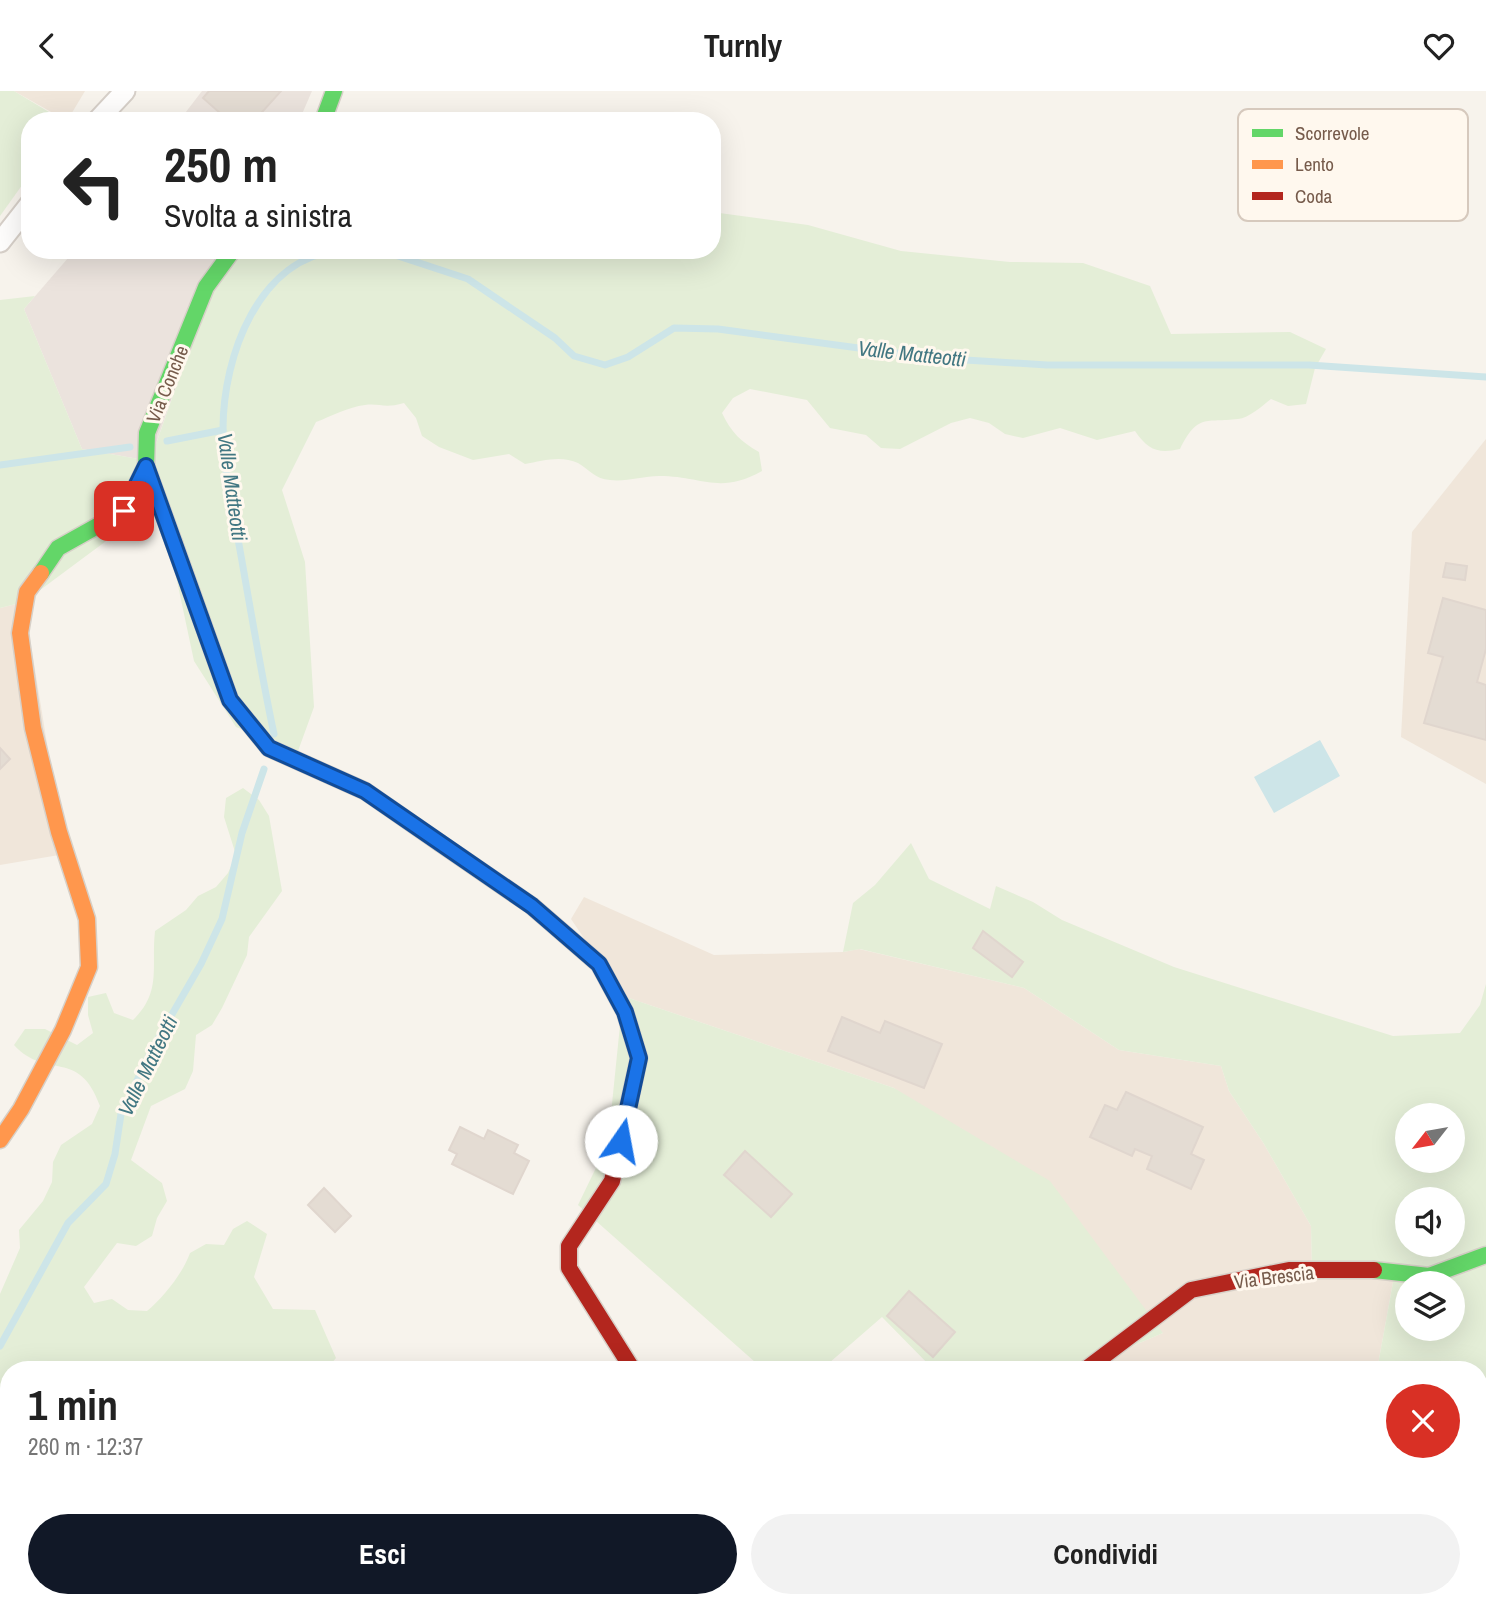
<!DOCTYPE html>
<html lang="it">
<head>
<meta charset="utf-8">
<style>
  body { margin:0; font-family:"Archivo Narrow",sans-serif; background:#f2f2f2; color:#222; height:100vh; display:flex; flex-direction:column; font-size:26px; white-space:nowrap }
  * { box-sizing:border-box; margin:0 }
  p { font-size:23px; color:#767676 }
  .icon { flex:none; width:38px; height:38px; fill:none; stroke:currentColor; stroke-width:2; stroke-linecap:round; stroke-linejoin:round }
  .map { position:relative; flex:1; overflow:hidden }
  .details { position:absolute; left:0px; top:1270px; width:1488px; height:247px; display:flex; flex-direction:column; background:#fff; border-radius:28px 28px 0 0; box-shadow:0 7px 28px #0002 }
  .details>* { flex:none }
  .banner { position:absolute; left:21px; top:21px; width:700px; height:147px; border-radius:28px; box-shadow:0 7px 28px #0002; background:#fff; color:#222; overflow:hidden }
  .needle { width:46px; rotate:239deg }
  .tools { position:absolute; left:1395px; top:1012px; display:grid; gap:14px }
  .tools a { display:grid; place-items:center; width:70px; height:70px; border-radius:50%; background:#fff; box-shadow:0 7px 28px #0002; font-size:35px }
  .pin { position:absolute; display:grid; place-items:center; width:60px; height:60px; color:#fff; margin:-30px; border-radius:14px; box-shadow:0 4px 10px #0006 }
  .me { position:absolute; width:77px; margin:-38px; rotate:12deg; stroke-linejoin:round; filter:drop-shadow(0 0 5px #0008) }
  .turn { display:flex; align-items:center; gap:24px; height:147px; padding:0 28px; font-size:32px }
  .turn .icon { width:91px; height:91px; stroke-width:2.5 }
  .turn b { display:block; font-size:49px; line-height:60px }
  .round { display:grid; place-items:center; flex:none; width:74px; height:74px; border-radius:37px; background:#f2f2f2 }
  .head { display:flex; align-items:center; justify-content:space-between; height:119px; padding:0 28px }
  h1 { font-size:42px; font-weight:700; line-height:52px }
  .cta { display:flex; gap:14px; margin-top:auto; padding:14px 28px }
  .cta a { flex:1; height:80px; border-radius:42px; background:#111827; color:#fff; font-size:28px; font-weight:700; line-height:80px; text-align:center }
  .cta a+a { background:#f2f2f2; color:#222 }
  header { display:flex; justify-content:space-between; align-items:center; height:91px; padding:0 28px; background:#fff; font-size:32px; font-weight:700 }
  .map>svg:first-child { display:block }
  .residential { fill:#f0e6da }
  .industrial { fill:#ebe3dd }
  .green { fill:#e4eed7; fill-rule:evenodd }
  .water { fill:#cde5e8 }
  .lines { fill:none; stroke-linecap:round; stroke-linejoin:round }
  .stream { stroke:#cde5e8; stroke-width:7 }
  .building { fill:#e4dcd3; stroke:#e0d6ce; stroke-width:2 }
  .street-casing { stroke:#d6cfc8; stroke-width:23 }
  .fast-casing { stroke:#d7d0c8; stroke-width:19 }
  .slow-casing { stroke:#d7d0c8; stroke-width:19 }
  .jam-casing { stroke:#d7d0c8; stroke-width:19 }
  .street { stroke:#fefdfc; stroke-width:19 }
  .fast { stroke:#63d668; stroke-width:16 }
  .slow { stroke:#ff974d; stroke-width:16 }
  .jam { stroke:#b3261e; stroke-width:16 }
  .route-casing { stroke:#114b97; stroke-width:18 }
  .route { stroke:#1a73e8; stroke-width:12 }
  .labels { text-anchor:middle; stroke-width:6; stroke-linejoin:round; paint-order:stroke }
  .street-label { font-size:19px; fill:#765b4b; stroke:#fff8ee }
  .water-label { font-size:21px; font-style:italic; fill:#427782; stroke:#fff8ee }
  .key { fill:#fff8ee; stroke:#d6c9bd; stroke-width:2 }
  .key-label { font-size:19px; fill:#765b4b }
</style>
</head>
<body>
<header><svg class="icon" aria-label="back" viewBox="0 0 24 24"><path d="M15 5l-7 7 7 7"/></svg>Turnly<svg class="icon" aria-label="heart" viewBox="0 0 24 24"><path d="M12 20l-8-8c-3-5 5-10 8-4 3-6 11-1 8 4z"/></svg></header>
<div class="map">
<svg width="1486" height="1516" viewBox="0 0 1486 1516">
  <rect width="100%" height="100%" fill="#f7f3ec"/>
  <!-- residential -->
  <g class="residential">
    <polygon points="14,0 85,0 67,30"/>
    <polygon points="1486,348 1486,693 1401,646 1412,441"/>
    <polygon points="24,511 65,763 0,774 0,517"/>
    <polygon points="584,806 714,864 843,861 859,858 1024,897 1119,959 1221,975 1229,1000 1264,1053 1311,1135 1312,1180 1395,1180 1377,1279 1100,1279 1095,1271 1163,1242 894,997 623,905 571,828"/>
    <polygon points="1235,1509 1314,1509 1293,1516 1240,1516"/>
  </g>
  <!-- industrial -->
  <g class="industrial">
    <polygon points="202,0 312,0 299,30 179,30"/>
    <polygon points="75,159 223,159 150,370 82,358 24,218"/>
  </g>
  <!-- green -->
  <g class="green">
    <polygon points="0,0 14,0 64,30 30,30 30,83 0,125"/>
    <path d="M712 121 808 134 901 160 1010 171 1083 172 1150 195 1171 243 1290 241 1326 258 1315 277 1306 313 1288 315 1271 308C1262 315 1249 327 1238 328 1205 332 1198 322 1180 358 1158 363 1148 359 1135 340L1097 349 1060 337 1023 347 1005 343 989 332 970 327 951 332 900 358 881 357 866 344 830 337 807 309 750 298 733 307 722 322C731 341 741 351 759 361L762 380C719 404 703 385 659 385 643 385 626 391 610 389 595 388 590 379 578 372 561 364 542 370 525 373L509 363 473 369 439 356 422 345 416 327 404 312C384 318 380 312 365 314 348 316 332 325 316 331L282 399 305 471 314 616 298 660 236 636 194 570 160 410 24 511 0 517V209L35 205 24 218 82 358 150 370 224 159H712Z"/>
    <path d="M243 697 259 709 269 725 282 800 249 846 247 864 222 917 212 934 196 944 193 980 185 998 151 1015 131 1069 162 1092 167 1110 157 1127 152 1145 136 1155 117 1152 84 1196 94 1212 112 1208 128 1219 147 1220C163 1207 183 1182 190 1162L206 1153 224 1154 233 1138 247 1130 267 1143 254 1186 273 1218 315 1219 336 1267 326 1279H9V1508L271 1509 265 1516H0V1203L20 1157 19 1139 43 1110 52 1091 53 1071 61 1054 92 1033 100 1015C79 956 47 990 14 954L25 938H45L77 954 93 942 88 924V906L106 902 114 922 133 929C162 901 151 876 155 840L186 819 198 805 216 796 228 782 236 764 224 726 226 707Z"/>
    <path d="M911 752 929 788 990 818 996 795 1033 811 1062 829 1174 876 1393 945 1460 942 1480 914 1486 893V1516H1348L1339 1509 1479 1508V1279H1377L1395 1180 1312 1181 1311 1135 1264 1053 1229 1000 1221 975 1119 959 1024 897 860 858 843 861 853 812 875 794ZM1407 1024H1452V1069H1407ZM1407 1108H1452V1153H1407ZM1407 1192H1452V1237H1407Z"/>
    <polygon points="623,905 894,997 1050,1090 1163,1242 1095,1271 1083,1279 934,1279 882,1226 821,1279 764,1279 578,1114 608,1052"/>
  </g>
  <!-- water -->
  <polygon class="water" points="1320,649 1340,685 1274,722 1254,686"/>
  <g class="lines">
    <!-- stream -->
    <g class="stream">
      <polyline points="380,159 468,188 555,247 574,265 605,274 628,266 674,237 718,238 933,267 1047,274 1309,274 1486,286"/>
      <polyline points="167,350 223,339"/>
      <polyline points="0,374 130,356"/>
      <path d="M274 643C261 582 251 521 240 459 233 420 223 378 223 338 223 266 258 166 341 159"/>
      <polyline points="0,1255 68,1132 106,1093 115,1063 121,1023 152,958 201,873 222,828 242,742 264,678"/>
    </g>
  </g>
  <!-- building -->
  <g class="building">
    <polygon points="209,0 281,0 254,30 229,30 203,7"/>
    <polygon points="1446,472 1467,475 1465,489 1443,486"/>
    <polygon points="1443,507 1486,519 1486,558 1477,591 1486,594 1486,649 1424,632 1443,566 1428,562"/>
    <polygon points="0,657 10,668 0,678"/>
    <polygon points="983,840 1023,871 1012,886 973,857"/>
    <polygon points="842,926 880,942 885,930 942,953 924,997 828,960"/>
    <polygon points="1126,1001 1203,1036 1191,1063 1204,1069 1191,1098 1147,1078 1152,1065 1135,1058 1132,1065 1090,1046 1105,1014 1117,1019"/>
    <polygon points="460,1036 484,1048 488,1039 518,1054 514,1062 529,1070 513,1103 452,1073 457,1063 449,1059"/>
    <polygon points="745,1060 792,1103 771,1126 724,1084"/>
    <polygon points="324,1097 351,1125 335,1141 308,1114"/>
    <polygon points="909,1200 955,1241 933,1266 887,1225"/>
    <polygon points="813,1508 838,1508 841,1516 816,1516"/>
  </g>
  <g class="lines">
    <defs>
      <g id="street">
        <polyline points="97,30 125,0"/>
        <polyline points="0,151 30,113"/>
        <polyline points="950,1508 952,1516"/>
      </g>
      <g id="fast">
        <polyline points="323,30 334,0"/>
        <polyline points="174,452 146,375 147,342 206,196 233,159"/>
        <polyline points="41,482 58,457 124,420 146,375"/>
        <polyline points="440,752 532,815 599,873 625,921 639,967 626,1026"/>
        <polyline points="1374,1179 1429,1185 1486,1164"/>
      </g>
      <g id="slow">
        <polyline points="174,452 230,609 269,657 365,700 440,752"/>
        <polyline points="0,1049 21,1018 63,939 89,876 87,828 59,741 33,637 20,542 27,501 41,482"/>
        <polyline points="784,1508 788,1516"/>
      </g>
      <g id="jam">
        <polyline points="626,1026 612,1090 569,1155 569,1177 633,1279"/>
        <polyline points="1085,1279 1191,1199 1289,1179 1374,1179"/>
      </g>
    </defs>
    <!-- street casing -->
    <use href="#street" class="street-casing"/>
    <!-- fast casing -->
    <use href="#fast" class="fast-casing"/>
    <!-- slow casing -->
    <use href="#slow" class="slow-casing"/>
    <!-- jam casing -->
    <use href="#jam" class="jam-casing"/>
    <!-- street -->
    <use href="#street" class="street"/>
    <!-- fast -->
    <use href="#fast" class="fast"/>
    <!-- slow -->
    <use href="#slow" class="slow"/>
    <!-- jam -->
    <use href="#jam" class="jam"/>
  </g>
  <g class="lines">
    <defs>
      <polyline id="route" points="124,420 146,375 230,609 269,657 365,700 532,815 599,873 625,921 639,967 621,1050"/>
    </defs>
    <!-- route casing -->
    <use href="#route" class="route-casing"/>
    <!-- route -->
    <use href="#route" class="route"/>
  </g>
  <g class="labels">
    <!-- street labels -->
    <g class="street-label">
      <text transform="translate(167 293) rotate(-68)" y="7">Via Conche</text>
      <text transform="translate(1274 1186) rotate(-7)" y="7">Via Brescia</text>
    </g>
    <!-- water labels -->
    <g class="water-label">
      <text transform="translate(912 263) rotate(6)" y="7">Valle Matteotti</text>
      <text transform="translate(232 396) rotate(82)" y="7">Valle Matteotti</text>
      <text transform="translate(148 975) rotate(-64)" y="7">Valle Matteotti</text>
    </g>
  </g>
  <!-- legend -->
  <rect x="1238" y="18" width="230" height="112" rx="10" class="key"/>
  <rect x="1252" y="38" width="31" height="8" fill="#63d668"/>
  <rect x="1252" y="69" width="31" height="9" fill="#ff974d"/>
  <rect x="1252" y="101" width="31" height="8" fill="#b3261e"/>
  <g class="key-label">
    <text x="1295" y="49">Scorrevole</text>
    <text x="1295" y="80">Lento</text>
    <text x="1295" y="112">Coda</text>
  </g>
</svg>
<div class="tools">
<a><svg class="needle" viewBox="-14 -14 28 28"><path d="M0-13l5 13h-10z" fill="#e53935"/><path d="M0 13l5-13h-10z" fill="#767676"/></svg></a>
<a><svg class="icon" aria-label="sound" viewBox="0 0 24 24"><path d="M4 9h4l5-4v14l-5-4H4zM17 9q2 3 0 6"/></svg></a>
<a><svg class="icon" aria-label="layers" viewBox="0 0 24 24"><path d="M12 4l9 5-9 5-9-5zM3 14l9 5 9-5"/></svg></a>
</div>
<div class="pin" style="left:124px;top:420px;background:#d93025"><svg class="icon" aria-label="arrive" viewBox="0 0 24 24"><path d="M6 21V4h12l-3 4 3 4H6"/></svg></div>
<svg class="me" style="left:621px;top:1050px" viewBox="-20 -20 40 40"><circle r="19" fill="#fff"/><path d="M0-13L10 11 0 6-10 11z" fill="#1a73e8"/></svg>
<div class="banner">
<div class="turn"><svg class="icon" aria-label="left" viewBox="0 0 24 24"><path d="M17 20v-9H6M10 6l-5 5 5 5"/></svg><div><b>250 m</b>Svolta a sinistra</div></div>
</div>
<section class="details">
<div class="head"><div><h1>1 min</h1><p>260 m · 12:37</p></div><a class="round" style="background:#d93025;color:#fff"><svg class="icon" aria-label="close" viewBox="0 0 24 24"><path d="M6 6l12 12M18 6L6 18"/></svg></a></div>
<div class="cta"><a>Esci</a><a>Condividi</a></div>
</section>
</div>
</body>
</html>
